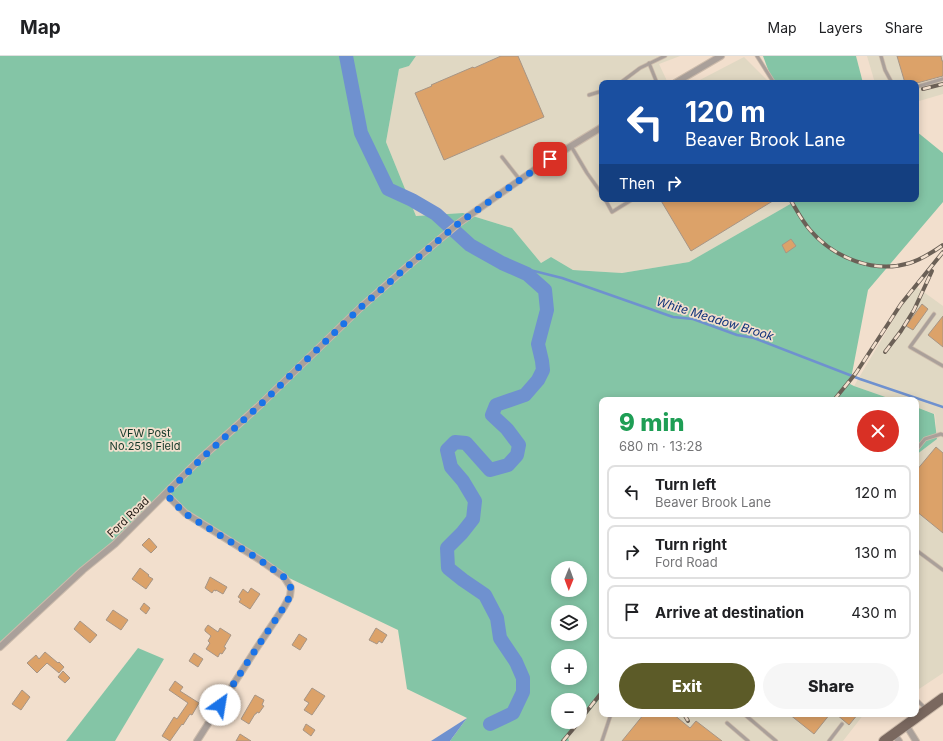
<!DOCTYPE html>
<html lang="en">
<head>
<meta charset="utf-8">
<style>
  body { margin:0; font-family:Inter,sans-serif; background:#f6f6f6; color:#202124; height:100vh; display:flex; flex-direction:column; font-size:15px; white-space:nowrap }
  * { box-sizing:border-box; margin:0 }
  p { font-size:13px; color:#757577 }
  .icon { flex:none; width:22px; height:22px; fill:none; stroke:currentColor; stroke-width:2; stroke-linecap:round; stroke-linejoin:round }
  .map { position:relative; flex:1; overflow:hidden }
  .panel { position:absolute; left:599px; top:341px; width:320px; height:320px; display:flex; flex-direction:column; background:#fff; border-radius:8px; box-shadow:0 2px 10px #0003 }
  .panel>* { flex:none }
  .hud { position:absolute; left:599px; top:24px; width:320px; height:122px; border-radius:8px; box-shadow:0 2px 10px #0003; background:#1a4fa0; color:#fff; overflow:hidden }
  .needle { width:26px; rotate:181deg }
  .buttons { position:absolute; left:551px; top:505px; display:grid; gap:8px }
  .buttons a { display:grid; place-items:center; width:36px; height:36px; border-radius:50%; background:#fff; box-shadow:0 2px 10px #0003; font-size:20px }
  .pin { position:absolute; display:grid; place-items:center; width:34px; height:34px; color:#fff; margin:-17px; border-radius:8px; box-shadow:0 2px 6px #0006 }
  .me { position:absolute; width:44px; margin:-22px; rotate:32deg; stroke-linejoin:round; filter:drop-shadow(0 0 3px #0008) }
  .turn { display:flex; align-items:center; gap:14px; height:84px; padding:0 20px; font-size:18px }
  .turn .icon { width:52px; height:52px; stroke-width:2.5 }
  .turn b { display:block; font-size:28px; line-height:34px }
  .then { display:flex; align-items:center; height:38px; padding:0 20px; background:#0003; gap:8px; font-size:15px }
  .round { display:grid; place-items:center; flex:none; width:42px; height:42px; border-radius:21px; background:#f6f6f6 }
  .head { display:flex; align-items:center; justify-content:space-between; height:68px; padding:0 20px }
  h1 { font-size:24px; font-weight:800; line-height:30px; color:#1e9e55 }
  .cta { display:flex; gap:8px; margin-top:auto; padding:8px 20px }
  .cta a { flex:1; height:46px; border-radius:24px; background:#5c5b28; color:#fff; font-size:16px; font-weight:800; line-height:46px; text-align:center }
  .cta a+a { background:#f6f6f6; color:#202124 }
  ul { padding:0; list-style:none }
  li { display:flex; align-items:center; gap:12px; height:54px; margin:0 8px 6px; padding:0 12px; border:2px solid #e0e0e0; border-radius:8px }
  li div { flex:1 }
  li b { display:block; font-size:15px }
  li em { font-style:normal }
  header { display:flex; align-items:center; gap:24px; box-sizing:border-box; height:56px; padding:0 20px; background:#fff; border-bottom:1px solid #e0e0e0 }
  header strong { font-size:19px }
  nav { display:flex; gap:22px; margin-inline-start:auto; font-size:14px }
  .map>svg:first-child { display:block }
  .industrial { fill:#e0d8c3 }
  .green { fill:#84c5a6; fill-rule:evenodd }
  .water { fill:#6f91cf }
  .lines { fill:none; stroke-linecap:round; stroke-linejoin:round }
  .stream { stroke:#6f91cf; stroke-width:2.5 }
  .river { stroke:#6f91cf; stroke-width:14 }
  .building { fill:#dca269; stroke:#a79585 }
  .service-casing { stroke:#ccbbab; stroke-width:4.5 }
  .minor-casing { stroke:#ccbbab; stroke-width:8 }
  .primary-casing { stroke:#ccbbab; stroke-width:12 }
  .service { stroke:#aaa09a; stroke-width:3 }
  .minor { stroke:#aaa09a; stroke-width:6 }
  .primary { stroke:#7a685f; stroke-width:10 }
  .rail-casing { stroke:#6b6056; stroke-width:4 }
  .rail { stroke:#f2dfcd; stroke-width:2.5; stroke-dasharray:8; stroke-linecap:butt }
  .route { stroke:#1a73e8; stroke-width:7; stroke-dasharray:0 12.6 }
  .labels { text-anchor:middle; stroke-width:3.5; stroke-linejoin:round; paint-order:stroke }
  .park-label { font-size:11px; fill:#123828; stroke:#f2dfcd }
  .street-label { font-size:11px; fill:#1e1812; stroke:#f2dfcd }
  .water-label { font-size:12px; font-style:italic; fill:#0c3079; stroke:#f2dfcd }
</style>
</head>
<body>
<header>
<strong>Map</strong>
<nav><a>Map</a><a>Layers</a><a>Share</a></nav>
</header>
<div class="map">
<svg width="943" height="685" viewBox="0 0 943 685">
  <rect width="100%" height="100%" fill="#f2dfcd"/>
  <!-- industrial -->
  <g class="industrial">
    <polygon points="416,0 680,0 659,8 668,27 602,27 602,143 799,143 689,206 622,217 573,214 551,201 541,207 512,172 463,157 416,160 386,86 399,13 409,10"/>
    <polygon points="867,0 943,0 943,38 916,46 916,27 875,27"/>
    <polygon points="744,1 770,27 694,27"/>
    <polygon points="914,229 943,250 943,617 916,635 916,399 937,383 935,358 916,351 916,344 894,344 854,330"/>
    <polygon points="602,640 602,658 864,658 843,685 569,685 568,681"/>
  </g>
  <!-- green -->
  <g class="green">
    <path d="M0 0H416L409 10 399 13 386 86 416 160 463 157 512 172 541 207 551 201 573 214 622 217 689 206 799 143H916V75L943 97V146L868 234 850 328 854 330 894 344H602V640L568 681 569 685H450L467 662 407 633 398 574 289 522 163 438 0 592ZM558 512H580V534H558ZM558 556H580V578H558ZM558 600H580V622H558ZM558 644H580V666H558Z"/>
    <polygon points="763,0 856,0 863,27 773,27"/>
    <polygon points="916,351 934,358 937,383 916,399"/>
    <polygon points="138,592 164,603 115,685 66,685"/>
  </g>
  <!-- water -->
  <polygon class="water" points="467,662 450,685 431,685"/>
  <g class="lines">
    <!-- stream -->
    <polyline class="stream" points="502,207 562,222 673,261 693,263 737,279 754,282 860,323 943,351"/>
    <!-- river -->
    <polyline class="river" points="346,0 361,77 388,133 412,144 436,158 470,189 502,207 527,218 545,234 547,254 538,288 542,305 543,314 538,324 525,339 496,349 492,359 507,373 519,389 517,399 508,409 490,414 466,387 455,386 447,394 451,411 463,425 475,445 473,463 462,477 447,492 448,512 463,524 485,539 497,562 500,582 516,606 523,622 523,636 513,657 490,668"/>
  </g>
  <!-- building -->
  <g class="building">
    <polygon points="501,0 518,0 544,61 444,104 415,37 432,30 431,29 473,11 474,12"/>
    <polygon points="897,0 941,0 942,5 943,5 943,20 917,27 905,27"/>
    <polygon points="660,143 776,143 691,195"/>
    <polygon points="791,183 796,190 786,197 782,189"/>
    <polygon points="922,248 928,253 913,274 906,270"/>
    <polygon points="943,260 943,291 928,279"/>
    <polygon points="936,391 943,397 943,477 916,455 916,415"/>
    <polygon points="149,482 157,491 151,497 142,489"/>
    <polygon points="140,512 149,519 148,520 153,523 146,533 132,523"/>
    <polygon points="210,521 227,531 223,538 216,534 216,535 214,534 212,537 205,532"/>
    <polygon points="251,532 260,538 250,553 239,546 241,543 238,541 243,533 248,537"/>
    <polygon points="144,547 150,552 146,558 140,553"/>
    <polygon points="113,554 128,564 121,574 106,564"/>
    <polygon points="80,565 97,579 90,587 74,573"/>
    <polygon points="208,569 218,576 220,572 231,579 224,591 226,592 222,598 220,597 218,601 206,593 210,587 208,585 211,580 205,575 205,573"/>
    <polygon points="376,572 387,579 382,587 379,585 377,588 369,584"/>
    <polygon points="299,578 307,583 300,594 292,589"/>
    <polygon points="45,596 58,607 59,606 64,611 59,617 47,607 37,617 27,607 36,599 39,603"/>
    <polygon points="194,597 203,603 198,611 189,605"/>
    <polygon points="63,615 70,622 65,627 58,621"/>
    <polygon points="175,625 183,631 180,635 199,647 192,659 190,658 183,669 182,668 170,685 162,680 174,661 177,663 188,647 169,634"/>
    <polygon points="312,632 325,640 312,659 304,654 309,647 304,644"/>
    <polygon points="22,634 30,641 21,654 12,648"/>
    <polygon points="255,639 264,644 262,649 264,650 259,657 257,656 256,658 255,658 249,668 241,663"/>
    <polygon points="644,658 673,658 690,672 696,665 722,685 622,685"/>
    <polygon points="789,658 830,658 814,678"/>
    <polygon points="836,658 858,658 849,669"/>
    <polygon points="306,668 315,674 311,680 303,674"/>
    <polygon points="240,678 251,685 236,685"/>
  </g>
  <g class="lines">
    <defs>
      <g id="service">
        <polyline points="757,0 774,27"/>
        <polyline points="881,0 885,14 892,27"/>
        <polyline points="649,7 657,27"/>
        <polyline points="620,27 640,12 665,0"/>
        <polyline points="916,31 943,23"/>
        <polyline points="589,39 602,35"/>
        <polyline points="571,90 587,117 602,138"/>
        <polyline points="502,101 520,124"/>
        <polyline points="605,143 612,156 633,143"/>
        <polyline points="934,258 910,291 943,310"/>
        <polyline points="916,394 925,383 941,378 943,379"/>
        <polyline points="916,494 943,514"/>
        <polyline points="916,643 925,652"/>
        <polyline points="744,658 776,685"/>
        <polyline points="727,667 748,685"/>
        <polyline points="602,685 611,658"/>
        <polyline points="829,685 842,668"/>
      </g>
      <g id="minor">
        <polyline points="675,27 721,0"/>
        <polyline points="166,438 185,457 260,504 284,521 291,532 290,540 284,551 256,593 197,685"/>
        <polyline points="0,591 83,514 115,488 200,403 261,348 360,252 408,210 459,167 494,142 550,103 602,71"/>
        <polyline points="906,669 916,685"/>
        <polyline points="894,678 899,685"/>
      </g>
      <polyline id="primary" points="884,685 943,642"/>
    </defs>
    <!-- service casing -->
    <use href="#service" class="service-casing"/>
    <!-- minor casing -->
    <use href="#minor" class="minor-casing"/>
    <!-- primary casing -->
    <use href="#primary" class="primary-casing"/>
    <!-- service -->
    <use href="#service" class="service"/>
    <!-- minor -->
    <use href="#minor" class="minor"/>
    <!-- primary -->
    <use href="#primary" class="primary"/>
    <defs>
      <g id="rail">
        <polyline points="923,33 943,28"/>
        <path d="M790 143C796 153 802 165 810 174 834 202 874 218 910 207 922 203 933 196 943 189"/>
        <polyline points="885,296 901,275 914,254 932,215"/>
        <polyline points="834,344 856,317 901,248 943,196"/>
        <polyline points="684,658 688,665"/>
        <polyline points="580,664 602,636"/>
        <polyline points="563,685 579,666"/>
      </g>
    </defs>
    <!-- rail casing -->
    <use href="#rail" class="rail-casing"/>
    <!-- rail -->
    <use href="#rail" class="rail"/>
  </g>
  <g class="lines">
    <!-- route -->
    <polyline class="route" points="220,649 256,593 284,551 290,540 291,532 284,521 260,504 184,457 166,438 200,404 261,348 360,252 408,210 459,167 494,142 550,103"/>
  </g>
  <g class="labels">
    <!-- park labels -->
    <g class="park-label">
      <text x="145" y="381">VFW Post<tspan x="145" dy="13">No.2519 Field</tspan></text>
    </g>
    <!-- street labels -->
    <g class="street-label">
      <text transform="translate(128 461) rotate(-44)" y="4">Ford Road</text>
    </g>
    <!-- water labels -->
    <g class="water-label">
      <text transform="translate(715 263) rotate(17)" y="4">White Meadow Brook</text>
    </g>
  </g>
</svg>
<div class="buttons">
<a><svg class="needle" viewBox="-14 -14 28 28"><path d="M0-13l5 13h-10z" fill="#e53935"/><path d="M0 13l5-13h-10z" fill="#757577"/></svg></a>
<a><svg class="icon" aria-label="layers" viewBox="0 0 24 24"><path d="M12 4l9 5-9 5-9-5zM3 14l9 5 9-5"/></svg></a>
<a>+</a>
<a>−</a>
</div>
<div class="pin" style="left:550px;top:103px;background:#d93025"><svg class="icon" aria-label="arrive" viewBox="0 0 24 24"><path d="M6 21V4h12l-3 4 3 4H6"/></svg></div>
<svg class="me" style="left:220px;top:649px" viewBox="-20 -20 40 40"><circle r="19" fill="#fff"/><path d="M0-13L10 11 0 6-10 11z" fill="#1a73e8"/></svg>
<div class="hud">
<div class="turn"><svg class="icon" aria-label="left" viewBox="0 0 24 24"><path d="M17 20v-9H6M10 6l-5 5 5 5"/></svg><div><b>120 m</b>Beaver Brook Lane</div></div>
<div class="then">Then<svg class="icon" aria-label="right" viewBox="0 0 24 24"><path d="M7 20v-9h11M14 6l5 5-5 5"/></svg></div>
</div>
<section class="panel">
<div class="head"><div><h1>9 min</h1><p>680 m · 13:28</p></div><a class="round" style="background:#d93025;color:#fff"><svg class="icon" aria-label="close" viewBox="0 0 24 24"><path d="M6 6l12 12M18 6L6 18"/></svg></a></div>
<ul>
<li><svg class="icon" aria-label="left" viewBox="0 0 24 24"><path d="M17 20v-9H6M10 6l-5 5 5 5"/></svg><div><b>Turn left</b><p>Beaver Brook Lane</p></div><em>120 m</em></li>
<li><svg class="icon" aria-label="right" viewBox="0 0 24 24"><path d="M7 20v-9h11M14 6l5 5-5 5"/></svg><div><b>Turn right</b><p>Ford Road</p></div><em>130 m</em></li>
<li><svg class="icon" aria-label="arrive" viewBox="0 0 24 24"><path d="M6 21V4h12l-3 4 3 4H6"/></svg><div><b>Arrive at destination</b></div><em>430 m</em></li>
</ul>
<div class="cta"><a>Exit</a><a>Share</a></div>
</section>
</div>
</body>
</html>
